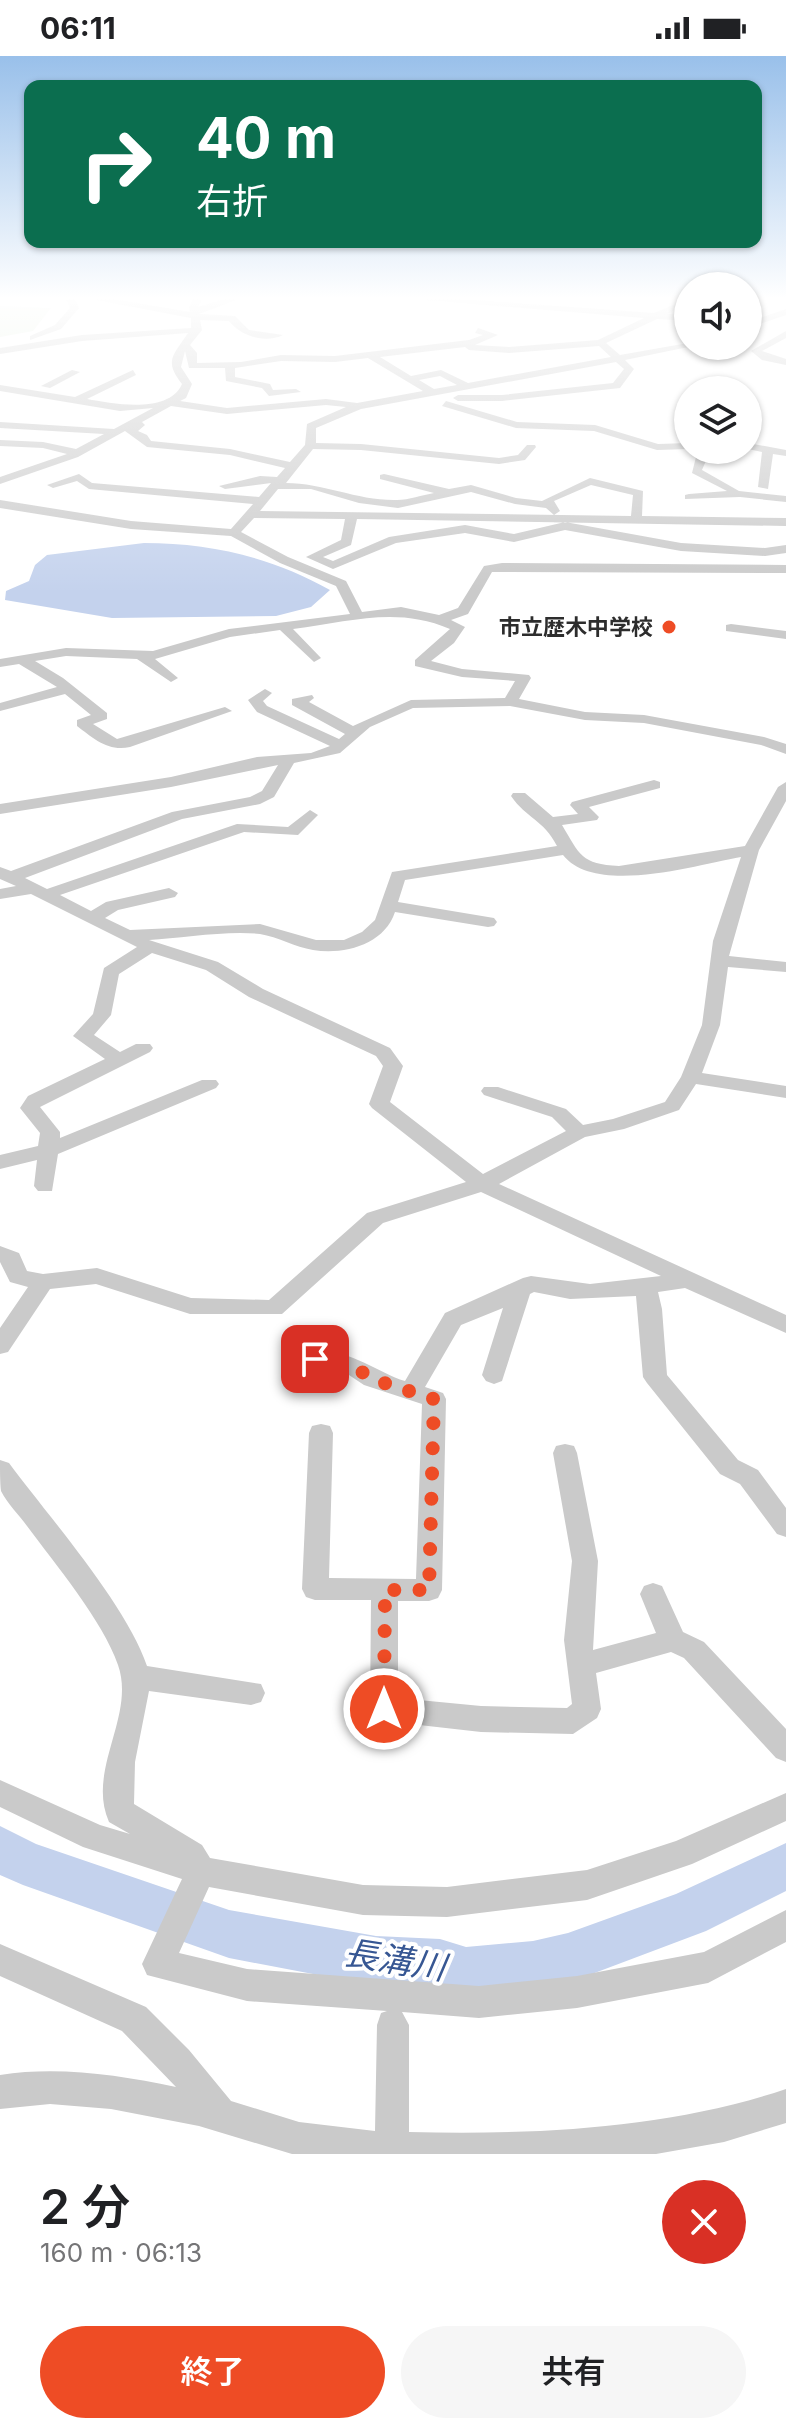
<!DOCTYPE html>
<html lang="ja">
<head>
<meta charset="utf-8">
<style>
  body { margin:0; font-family:Inter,"Noto Sans JP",sans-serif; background:#f6f6f6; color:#202124; height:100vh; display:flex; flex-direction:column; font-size:30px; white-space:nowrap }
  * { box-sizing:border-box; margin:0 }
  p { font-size:26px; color:#757577 }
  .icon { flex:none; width:44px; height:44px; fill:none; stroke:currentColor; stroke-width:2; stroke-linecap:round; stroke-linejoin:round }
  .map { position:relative; height:2098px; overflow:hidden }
  .details { display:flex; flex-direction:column; background:#fff; flex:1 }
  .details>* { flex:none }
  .banner { position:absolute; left:24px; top:24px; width:738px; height:168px; border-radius:16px; box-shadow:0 2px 6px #0004; background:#0b6e4f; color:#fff; overflow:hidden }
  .tools { position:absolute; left:674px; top:216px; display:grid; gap:16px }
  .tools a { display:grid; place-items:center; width:88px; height:88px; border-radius:50%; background:#fff; box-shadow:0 2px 6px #0004; font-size:40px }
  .pin { position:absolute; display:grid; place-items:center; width:68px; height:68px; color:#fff; margin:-34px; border-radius:16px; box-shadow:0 4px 12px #0006 }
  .me { position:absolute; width:88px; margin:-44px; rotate:0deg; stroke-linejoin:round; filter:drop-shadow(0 0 6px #0008) }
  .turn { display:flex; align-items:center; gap:28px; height:168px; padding:0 40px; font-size:36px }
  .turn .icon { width:104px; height:104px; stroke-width:2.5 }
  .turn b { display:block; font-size:56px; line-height:68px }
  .round { display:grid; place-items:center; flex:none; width:84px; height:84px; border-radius:42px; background:#f6f6f6 }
  .headline { display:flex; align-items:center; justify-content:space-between; height:136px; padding:0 40px }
  h1 { font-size:48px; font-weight:600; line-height:60px }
  .primary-button { display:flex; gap:16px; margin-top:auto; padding:16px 40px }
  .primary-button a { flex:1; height:92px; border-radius:48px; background:#ee4c25; color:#fff; font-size:32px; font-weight:600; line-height:92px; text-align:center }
  .primary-button a+a { background:#f6f6f6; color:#202124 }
  .status { display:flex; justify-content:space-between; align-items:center; height:56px; padding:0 40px; background:#fff; direction:ltr }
  .status svg { height:22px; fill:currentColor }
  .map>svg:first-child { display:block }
  .green { fill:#deecd9 }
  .water { fill:#c4d2ed }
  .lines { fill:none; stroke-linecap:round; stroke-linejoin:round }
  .river { fill:#c4d2ed; fill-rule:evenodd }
  .minor { fill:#cacaca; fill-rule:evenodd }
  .route { stroke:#ee4c25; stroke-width:14; stroke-dasharray:0 25.2 }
  .poi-dot { fill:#ee4c25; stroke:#fff; stroke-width:3 }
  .labels { text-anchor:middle; stroke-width:8; stroke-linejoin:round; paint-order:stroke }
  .far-poi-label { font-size:22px; font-weight:bold; fill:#2d2d2d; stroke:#fff; text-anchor:end }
  .near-water-label { font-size:34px; font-style:italic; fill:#375793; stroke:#fff }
</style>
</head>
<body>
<div class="status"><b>06:11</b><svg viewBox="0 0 49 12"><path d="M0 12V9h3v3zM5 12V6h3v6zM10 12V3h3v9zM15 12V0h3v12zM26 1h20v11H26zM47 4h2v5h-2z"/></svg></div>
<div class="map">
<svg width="786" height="2098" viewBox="0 0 786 2098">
  <rect width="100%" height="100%" fill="#fff"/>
  <!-- green -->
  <polygon class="green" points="0,250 51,252 33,275 0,281"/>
  <!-- water -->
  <path class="water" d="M144 487C210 487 271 501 330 534L311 551 276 560 112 562 5 544 6 535 29 525 35 509 47 499Z"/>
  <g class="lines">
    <!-- river -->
    <polygon class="river" points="0,1770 36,1788 229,1854 376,1880 440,1883 466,1891 533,1885 568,1877 676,1838 786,1787 786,1835 706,1875 568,1927 533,1935 466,1941 440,1933 376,1930 229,1902 23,1829 0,1819"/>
    <!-- minor -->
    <g class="minor">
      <polygon points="66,243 75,243 79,252 61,273 30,284 30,280 55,269 70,252"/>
      <path d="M91 243H113L190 256 189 251 193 243H202L198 251 224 243H239L199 258 235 260 249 274 283 279C265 288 241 280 229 265L200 264 202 274 190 289 197 297V307L241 306 281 299 335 300 469 284 483 279 475 277 478 272 498 279 475 289 509 291 598 284 644 262 414 243H461L654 257 688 243V247L667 258 688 259V265L657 263 606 287 620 299 688 287 693 290 625 304 634 313 620 332 502 345H458L453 342 458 339H502L613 327 624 313 616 306 361 353 316 372V387L361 388 499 402 518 399 527 389H535L536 391 525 404 499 408 361 394 313 393 286 427C324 427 358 445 397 444 409 444 422 439 434 437L380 423V419L384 418 449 433 471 429 516 442 542 445 590 422 643 435 642 460 786 462V470L357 463 351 489 323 501 333 505 389 481 465 469 514 478 565 466 681 487 765 492 786 489V497L765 500 681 495 565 474 514 486 465 477 396 487 333 513 306 501 341 484 345 463 254 462 241 476 288 501 346 525 362 556 401 551 439 559 458 552 484 510 502 507 786 509V517L492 516 468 558 451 564 465 571 454 587 431 605 462 613 529 619 531 622 519 643 585 656 644 659 764 681 786 688V698L761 689 644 667 585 664 510 650 413 652 370 671 340 697 294 707 274 741 260 748 182 763 25 822 47 833 237 768 288 771 310 754 318 759 298 779 244 776 60 839 91 855 106 846 169 832 178 837 175 841 118 854 105 862 130 874 260 868 316 884H344L362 876 375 864 392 816 557 790C543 763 527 763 511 740L513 737H525L553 761 578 758 570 749 572 746 654 724 660 726V732L589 751 599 761 597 764 562 769C580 799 581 808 619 810L745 790 778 731 786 726V745L759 794 729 900 786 906V916L728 911 720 969 702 1017 786 1030V1042L696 1028 679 1054 624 1073 585 1081 499 1128 786 1259V1277L685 1232 658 1236 662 1253 667 1319 738 1404 758 1414 786 1452V1481L777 1478 740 1428 720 1418 647 1327 643 1321 636 1240 570 1243 534 1236 530 1238 502 1325 494 1328 486 1325 482 1319 503 1252 461 1269 425 1331 443 1337 446 1343 442 1534 438 1542 429 1545H398V1642L481 1650 567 1652 572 1648 564 1584 572 1505 553 1397 556 1390 565 1388 574 1390 577 1397 598 1505 593 1594 656 1577 640 1538 644 1530 653 1527 662 1530 683 1576 704 1586 786 1673V1706L776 1702 684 1602 671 1596 596 1617 601 1653 597 1662 573 1678 481 1676 384 1665 374 1662 370 1653 371 1544H315L306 1541 302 1533 309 1377 312 1370 321 1368 330 1370 333 1377 329 1522 416 1523 422 1348 364 1329 346 1317 307 1309 303 1303 307 1297C341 1287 374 1315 405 1325L445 1257 523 1222 531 1220 590 1228 661 1220 481 1136 383 1167 282 1258H190L96 1228 50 1233 8 1296 0 1298V1272L28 1231 10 1226 0 1206V1190L19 1197 27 1215 43 1218 97 1212 191 1242 269 1244 367 1157 466 1126 372 1052 369 1048 383 1010 376 1000 249 941 206 914 152 897 119 918 111 959 94 979 120 996 136 988H150L153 992 150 996 40 1051 60 1076V1082L202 1024H216L219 1028 216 1032 58 1098 52 1135H38L34 1130 37 1104 0 1113V1099L38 1090 40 1077 20 1052 28 1040 105 1003 73 980 93 958 104 912 137 891 31 838 0 843V833L16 830 0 823V811L11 815 172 756 250 741 262 735 278 709 171 731 0 758V748L171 721 257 701 311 697 330 690 257 656 248 644 265 633 272 637 263 645 267 650 339 683 345 678 292 649V643L312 639 314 642 309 646 353 670 411 644 505 642 515 625 462 621 415 610V604L450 573C396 550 350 566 293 573L321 602 314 606 280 574 230 581 155 603 178 622 171 626 137 603 66 600 35 605 63 622 107 657V663L93 668 117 683 225 651 232 655 130 691C108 696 93 682 77 670V664L91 659 65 638 0 655V647L57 631 19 608 0 611V603L66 592 153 595 229 573 350 558 336 530 280 507 231 480 131 473 0 452V444L131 465 231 473 253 448 89 433 77 425 53 432 47 429 79 418 92 427 259 441 271 427 225 433 219 430 260 420 277 421 285 412 230 399 147 391 125 375 78 401 0 428V421L67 398 43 392 0 390V384L43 386 76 393 104 378 0 372V366L114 373 153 352 120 355 0 335V329L75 341 133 314 136 319 87 343C114 348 169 358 182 328 163 304 174 299 188 277L82 285 0 298V292L82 279 191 272V262ZM599 290 611 301 468 327 441 314 411 320 380 301 465 291 469 294 509 297ZM185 295 189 312H225L226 325 262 332 269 340 301 336 296 333 273 334 270 328 235 321V312L281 305 335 306 368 302 423 335 357 347 326 343 227 352 180 345 186 342 192 328 181 311ZM440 320 457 329 434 333 419 324ZM326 349 346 351 307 368 305 389 290 406 230 393 151 385 147 379 138 375 145 369 142 366 171 350 227 358ZM591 429 633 439 631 460 260 455 278 433H311L359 447 398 452 471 436 515 448 546 452 554 459 560 455 554 445ZM563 799C595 840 696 809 741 801L713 885 702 969 681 1021 665 1046 613 1063 583 1069 566 1053 498 1031H484L481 1035 484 1039 552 1061 566 1075 483 1118 390 1046 403 1010 390 992 263 933 218 906 149 884C181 882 229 874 260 878 278 881 295 891 313 894 344 899 384 889 395 856L488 871 494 870 497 866 494 862 398 846 405 824Z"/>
      <polygon points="786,253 786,259 748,272 748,266"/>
      <polygon points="786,275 786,282 762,295 786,303 786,309 762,304 751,295"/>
      <polygon points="72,314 80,316 50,332 41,330"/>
      <polygon points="446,345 517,366 595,369 658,388 688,387 688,393 657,394 594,375 516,372 442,350"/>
      <polygon points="748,387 786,394 786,400 773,398 768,433 758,431 762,396 748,393"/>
      <polygon points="691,394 702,394 708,400 702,414 739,435 786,440 786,446 740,441 685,443 685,439 689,438 727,435 692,417 696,401"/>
      <polygon points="731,568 786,575 786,583 726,575 726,569"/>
      <path d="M0 1404 9 1407C49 1461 126 1548 147 1610L261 1628 265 1637 261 1646 251 1649 149 1635 135 1706 134 1748 202 1789 210 1802 363 1829 447 1831 587 1814 676 1785 786 1737V1765L692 1808 587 1844 447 1861 363 1859 209 1831 179 1897 247 1913 479 1930 577 1920 704 1896 786 1854V1886L708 1927 577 1952 479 1962 402 1956 409 1969V2076C534 2079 667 2073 786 2033V2067L724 2086 656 2098H292L199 2070 111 2053 50 2048 0 2053V2019C59 2010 118 2019 176 2031L122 1975 0 1920V1888L146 1951 189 1994 231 2045 299 2066 375 2075 377 1969 381 1957 387 1955 247 1945 147 1919 142 1908 182 1823 83 1791 0 1751V1724L100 1769 130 1778 109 1766C86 1714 136 1660 118 1609 103 1565 55 1508 27 1470 19 1459 7 1447 1 1435 0 1427 0 1413 0 1404Z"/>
    </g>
  </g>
  <!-- sky -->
  <linearGradient id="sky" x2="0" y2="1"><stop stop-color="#99c0ea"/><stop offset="0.45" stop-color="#fff"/><stop offset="1" stop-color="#fff" stop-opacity="0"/></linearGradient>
  <rect width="786" height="537" fill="url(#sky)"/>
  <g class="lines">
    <!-- route -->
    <polyline class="route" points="315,1303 352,1309 372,1323 434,1343 429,1534 385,1534 384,1653"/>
  </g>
  <!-- markers -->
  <circle class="poi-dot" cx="669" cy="571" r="8"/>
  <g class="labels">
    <!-- far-poi labels -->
    <g class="far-poi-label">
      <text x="653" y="579">市立歴木中学校</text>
    </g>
    <!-- near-water labels -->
    <g class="near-water-label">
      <text transform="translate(395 1904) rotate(9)" y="12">長溝川</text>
    </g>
  </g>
</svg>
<div class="tools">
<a><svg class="icon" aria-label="sound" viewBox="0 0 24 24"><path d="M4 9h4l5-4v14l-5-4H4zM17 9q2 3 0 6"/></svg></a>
<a><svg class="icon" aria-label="layers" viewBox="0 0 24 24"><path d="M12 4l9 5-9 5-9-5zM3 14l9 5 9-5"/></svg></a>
</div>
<div class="pin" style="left:315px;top:1303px;background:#d93025"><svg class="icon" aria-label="arrive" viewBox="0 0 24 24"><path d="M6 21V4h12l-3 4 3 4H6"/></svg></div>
<svg class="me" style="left:384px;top:1653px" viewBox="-20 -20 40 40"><circle r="17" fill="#ee4c25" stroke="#fff" stroke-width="3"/><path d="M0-11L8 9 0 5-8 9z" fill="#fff"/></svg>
<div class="banner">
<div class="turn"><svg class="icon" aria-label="right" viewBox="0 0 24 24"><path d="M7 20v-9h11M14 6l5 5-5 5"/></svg><div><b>40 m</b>右折</div></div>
</div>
</div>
<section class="details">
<div class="headline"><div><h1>2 分</h1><p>160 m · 06:13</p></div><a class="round" style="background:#d93025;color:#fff"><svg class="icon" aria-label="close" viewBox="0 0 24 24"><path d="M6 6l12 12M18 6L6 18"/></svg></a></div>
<div class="primary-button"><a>終了</a><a>共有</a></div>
</section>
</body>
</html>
